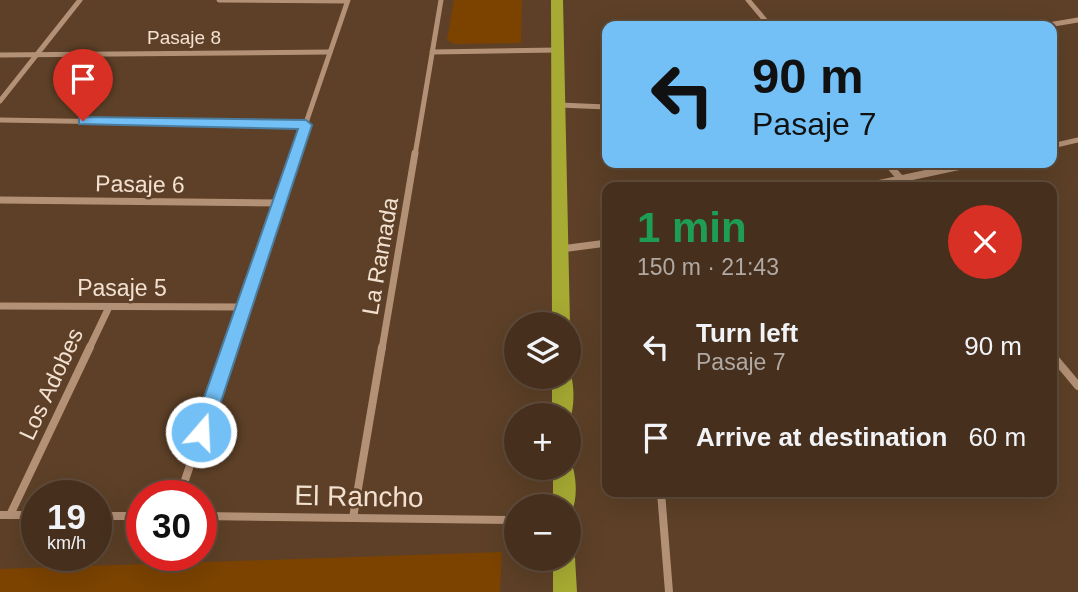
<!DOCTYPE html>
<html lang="en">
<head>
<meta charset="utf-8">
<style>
  body { margin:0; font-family:Helvetica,sans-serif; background:#503c2a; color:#f1f3f6; height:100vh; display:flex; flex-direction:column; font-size:26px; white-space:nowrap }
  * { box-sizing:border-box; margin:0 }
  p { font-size:23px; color:#b0a9a4 }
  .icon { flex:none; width:38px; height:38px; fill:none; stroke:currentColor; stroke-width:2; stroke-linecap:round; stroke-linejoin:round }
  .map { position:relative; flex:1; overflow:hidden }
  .sheet { position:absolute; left:602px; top:182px; width:455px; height:315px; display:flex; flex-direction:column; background:#46301d; border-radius:14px; box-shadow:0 7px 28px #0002,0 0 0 2px #5e4b3b }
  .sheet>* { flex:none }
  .hud { position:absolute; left:602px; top:21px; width:455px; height:147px; border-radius:14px; box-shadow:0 7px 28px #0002,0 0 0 2px #5e4b3b; background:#73c0f6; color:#111; overflow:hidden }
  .controls { position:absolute; left:504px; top:312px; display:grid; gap:14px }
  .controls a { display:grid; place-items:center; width:77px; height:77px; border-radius:50%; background:#46301d; box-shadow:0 7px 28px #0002,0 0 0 2px #5e4b3b; font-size:35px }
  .speed { position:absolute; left:21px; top:480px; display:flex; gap:14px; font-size:35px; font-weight:700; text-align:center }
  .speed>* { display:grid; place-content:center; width:91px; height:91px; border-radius:50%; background:#46301d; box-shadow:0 7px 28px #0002,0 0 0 2px #5e4b3b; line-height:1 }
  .speed small { font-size:18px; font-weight:400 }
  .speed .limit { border:10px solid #d22; background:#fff; color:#111 }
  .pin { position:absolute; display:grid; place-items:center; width:60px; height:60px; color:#fff; margin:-72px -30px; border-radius:50% 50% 50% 0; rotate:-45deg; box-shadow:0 0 7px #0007 }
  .pin .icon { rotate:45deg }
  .me { position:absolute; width:77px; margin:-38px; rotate:19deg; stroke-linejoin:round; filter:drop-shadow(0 0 5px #0008) }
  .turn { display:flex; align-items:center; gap:24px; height:147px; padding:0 35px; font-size:32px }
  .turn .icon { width:91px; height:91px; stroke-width:2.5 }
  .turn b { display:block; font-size:49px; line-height:60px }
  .round { display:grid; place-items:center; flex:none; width:74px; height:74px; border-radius:37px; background:#503c2a }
  .headline { display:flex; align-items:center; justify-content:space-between; height:119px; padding:0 35px }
  h1 { font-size:42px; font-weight:700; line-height:52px; color:#1e9e55 }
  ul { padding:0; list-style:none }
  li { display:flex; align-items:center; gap:21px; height:91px; padding:0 35px }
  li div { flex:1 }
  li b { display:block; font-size:26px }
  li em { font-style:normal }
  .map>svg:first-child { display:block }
  .green { fill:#7c4300 }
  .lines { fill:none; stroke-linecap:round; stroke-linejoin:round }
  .minor-far2 { stroke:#b39176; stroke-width:5 }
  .minor-far1 { stroke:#b39176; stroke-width:7 }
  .minor { stroke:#b39176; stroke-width:8 }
  .primary { fill:#a7ab33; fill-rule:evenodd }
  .route { fill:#73c0f6; stroke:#4b7da0; stroke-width:2 }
  .labels { text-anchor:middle; stroke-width:5; stroke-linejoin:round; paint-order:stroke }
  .far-street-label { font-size:19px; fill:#f2e0d1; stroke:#5d4027 }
  .street-label { font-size:23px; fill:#f2e0d1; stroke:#5d4027 }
  .near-street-label { font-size:28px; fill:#f2e0d1; stroke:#5d4027 }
</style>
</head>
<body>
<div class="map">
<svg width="1078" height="592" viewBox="0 0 1078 592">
  <rect width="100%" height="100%" fill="#5d4027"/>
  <!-- green -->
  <g class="green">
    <polygon points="454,0 522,0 521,43 454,44 447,40"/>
    <polygon points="502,552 500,592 0,592 0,569"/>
  </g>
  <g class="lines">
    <!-- minor-far2 -->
    <g class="minor-far2">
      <polyline points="219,0 347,1"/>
      <polyline points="748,0 770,26"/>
      <polyline points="1042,26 1078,20"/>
      <polyline points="432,52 558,50"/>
      <polyline points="0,55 330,52"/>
      <polyline points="0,101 80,0"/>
      <polyline points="559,105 607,107"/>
      <polyline points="0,120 306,125"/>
      <polyline points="1052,146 1078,140"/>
      <polyline points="295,155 348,0"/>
      <polyline points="415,155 441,0"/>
    </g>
    <!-- minor-far1 -->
    <g class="minor-far1">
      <polyline points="887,163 908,187"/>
      <polyline points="863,187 975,163"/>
      <polyline points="0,200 279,203"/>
      <polyline points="561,249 607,243"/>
      <polyline points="0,306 244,307"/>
      <polyline points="89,349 109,307"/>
      <polyline points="230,349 296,153"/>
      <polyline points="382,349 415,153"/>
    </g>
    <!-- minor -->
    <g class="minor">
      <polyline points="1052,355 1078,386"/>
      <polyline points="661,492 669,592"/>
      <polyline points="180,495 230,347"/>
      <polyline points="0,515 37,515"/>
      <polyline points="10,515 90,347"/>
      <polyline points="96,516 142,516"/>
      <polyline points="201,516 516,520"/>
      <polyline points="353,518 382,347"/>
    </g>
    <!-- primary -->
    <g class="primary">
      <polygon points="551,0 563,0 570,324 569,327 569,324 552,324"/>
      <path d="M569 370C575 382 575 409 569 422V415H552V376H569Z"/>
      <path d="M569 459C577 470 579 505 569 515V506H553V467H569Z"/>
      <polygon points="569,549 575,558 577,592 553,592 553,558 569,558"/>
    </g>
  </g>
  <!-- route -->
  <polygon class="route" points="83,117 306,120 312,125 211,432 208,438 201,441 195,438 192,432 298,129 79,124 79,118"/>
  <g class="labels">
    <!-- far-street labels -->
    <g class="far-street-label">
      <text x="184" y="44">Pasaje 8</text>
    </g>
    <!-- street labels -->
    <g class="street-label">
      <text transform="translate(140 184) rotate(1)" y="8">Pasaje 6</text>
      <text transform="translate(380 256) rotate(-80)" y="8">La Ramada</text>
      <text x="122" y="296">Pasaje 5</text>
      <text transform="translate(51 384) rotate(-65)" y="8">Los Adobes</text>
    </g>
    <!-- near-street labels -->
    <g class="near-street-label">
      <text transform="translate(359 496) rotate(1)" y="10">El Rancho</text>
    </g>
  </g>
</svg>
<div class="controls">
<a><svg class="icon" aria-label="layers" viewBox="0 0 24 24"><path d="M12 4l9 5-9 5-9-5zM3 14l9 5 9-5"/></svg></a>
<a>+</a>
<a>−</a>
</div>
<div class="speed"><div>19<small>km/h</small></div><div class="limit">30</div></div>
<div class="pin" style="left:83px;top:121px;background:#d93025"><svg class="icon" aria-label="arrive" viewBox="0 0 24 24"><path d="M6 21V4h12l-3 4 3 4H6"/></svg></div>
<svg class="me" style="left:201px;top:432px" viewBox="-20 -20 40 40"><circle r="17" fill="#73c0f6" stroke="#fff" stroke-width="3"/><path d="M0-11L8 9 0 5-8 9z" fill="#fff"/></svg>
<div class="hud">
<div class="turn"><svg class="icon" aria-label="left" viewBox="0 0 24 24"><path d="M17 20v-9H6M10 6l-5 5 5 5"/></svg><div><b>90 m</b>Pasaje 7</div></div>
</div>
<section class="sheet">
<div class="headline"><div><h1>1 min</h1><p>150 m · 21:43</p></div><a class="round" style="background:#d93025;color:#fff"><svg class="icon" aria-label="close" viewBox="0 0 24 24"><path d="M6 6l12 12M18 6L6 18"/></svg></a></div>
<ul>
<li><svg class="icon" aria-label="left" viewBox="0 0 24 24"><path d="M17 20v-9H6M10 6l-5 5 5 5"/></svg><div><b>Turn left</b><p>Pasaje 7</p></div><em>90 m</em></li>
<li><svg class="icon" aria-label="arrive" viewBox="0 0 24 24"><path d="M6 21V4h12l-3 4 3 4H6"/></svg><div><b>Arrive at destination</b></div><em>60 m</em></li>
</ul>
</section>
</div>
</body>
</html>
